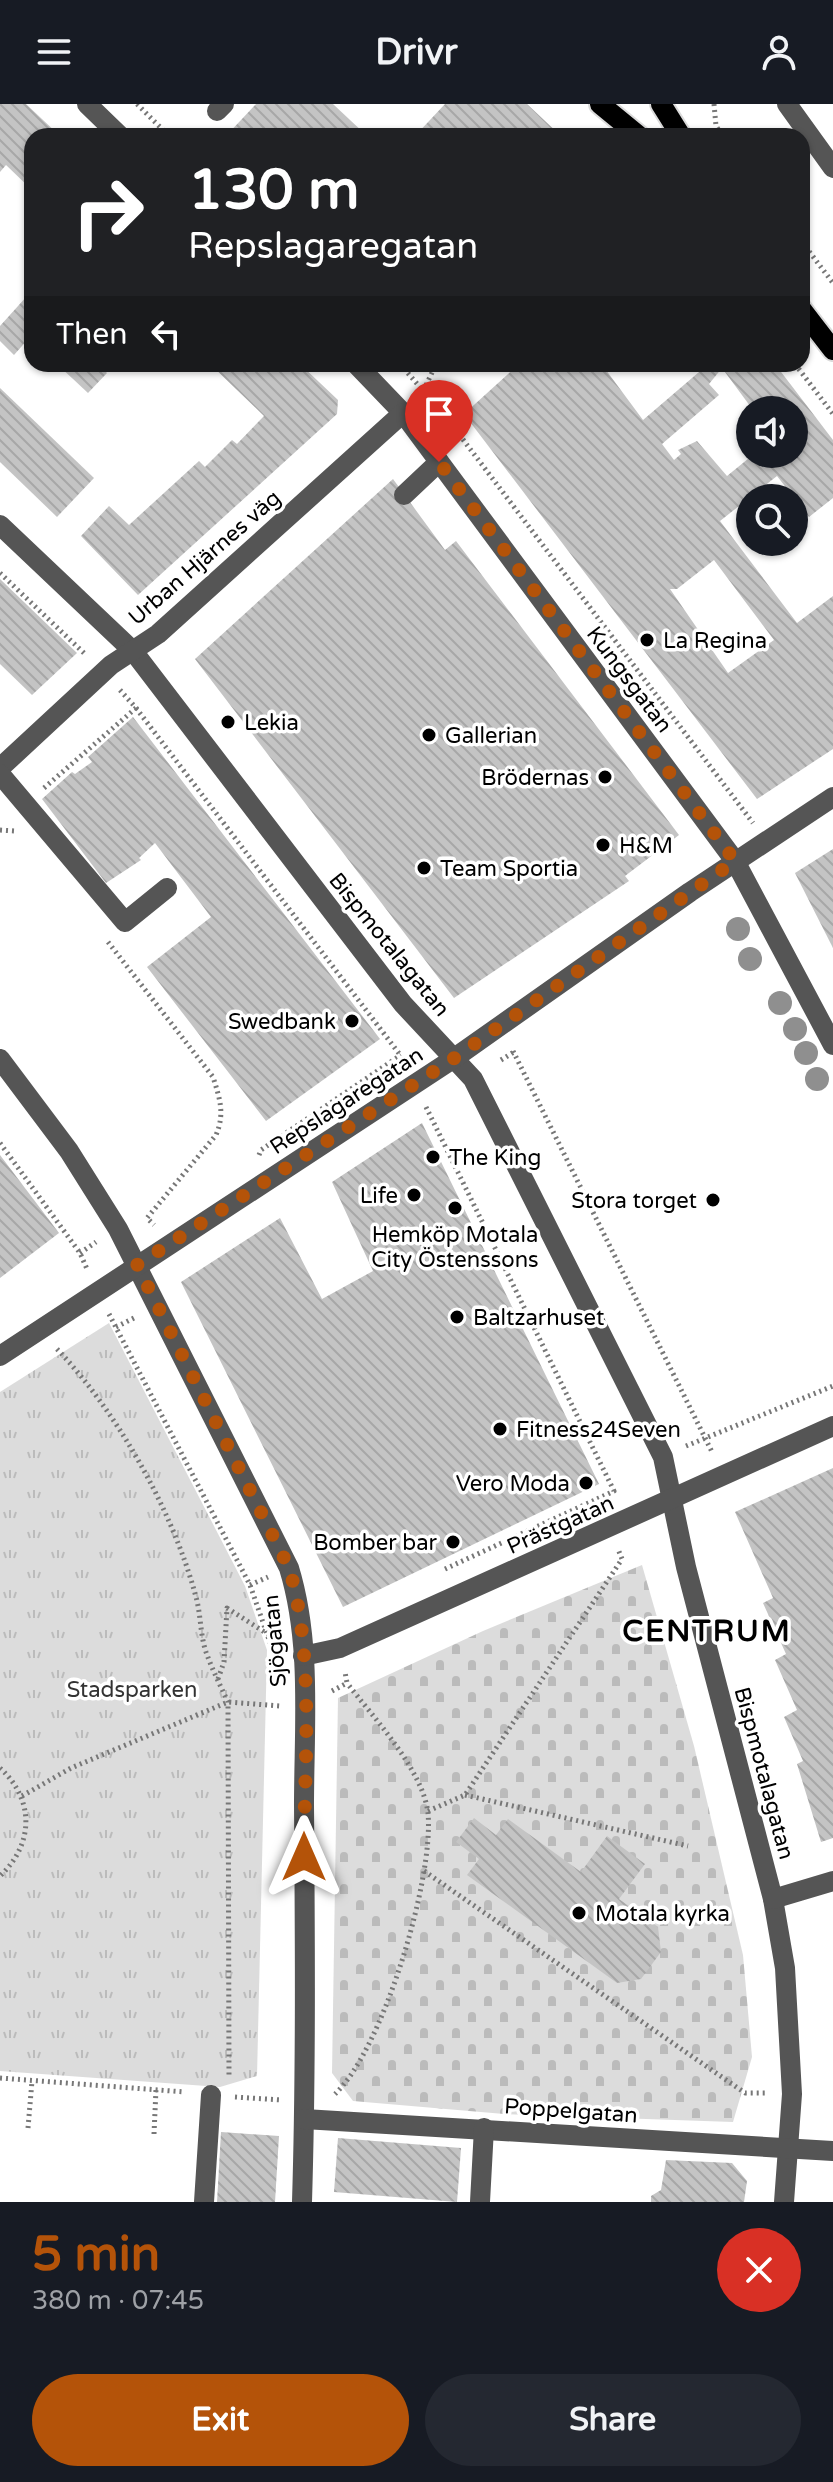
<!DOCTYPE html>
<html lang="en">
<head>
<meta charset="utf-8">
<style>
  body { margin:0; font-family:"Varela Round",sans-serif; background:#242831; color:#f1f3f6; height:100vh; display:flex; flex-direction:column; font-size:30px; white-space:nowrap }
  * { box-sizing:border-box; margin:0 }
  p { font-size:26px; color:#9ea1a6 }
  .icon { flex:none; width:44px; height:44px; fill:none; stroke:currentColor; stroke-width:2; stroke-linecap:round; stroke-linejoin:round }
  .map { position:relative; height:2098px; overflow:hidden }
  .drawer { display:flex; flex-direction:column; background:#171b24; flex:1 }
  .drawer>* { flex:none }
  .guide { position:absolute; left:24px; top:24px; width:786px; height:244px; border-radius:24px; box-shadow:0 2px 6px #0004; background:#202124; color:#fff; overflow:hidden }
  .fabs { position:absolute; left:736px; top:292px; display:grid; gap:16px }
  .fabs a { display:grid; place-items:center; width:72px; height:72px; border-radius:50%; background:#171b24; box-shadow:0 2px 6px #0004; font-size:40px }
  .pin { position:absolute; display:grid; place-items:center; width:68px; height:68px; color:#fff; margin:-82px -34px; border-radius:50% 50% 50% 0; rotate:-45deg; box-shadow:0 0 8px #0007 }
  .pin .icon { rotate:45deg }
  .me { position:absolute; width:88px; margin:-44px; rotate:0deg; stroke-linejoin:round; filter:drop-shadow(0 0 6px #0008) }
  .turn { display:flex; align-items:center; gap:28px; height:168px; padding:0 32px; font-size:36px }
  .turn .icon { width:104px; height:104px; stroke-width:2.5 }
  .turn b { display:block; font-size:56px; line-height:68px }
  .then { display:flex; align-items:center; height:76px; padding:0 32px; background:#0003; gap:16px; font-size:30px }
  .round { display:grid; place-items:center; flex:none; width:84px; height:84px; border-radius:42px; background:#242831 }
  .summary { display:flex; align-items:center; justify-content:space-between; height:136px; padding:0 32px }
  h1 { font-size:48px; font-weight:800; line-height:60px; color:#b45309 }
  .cta { display:flex; gap:16px; margin-top:auto; padding:16px 32px }
  .cta a { flex:1; height:92px; border-radius:48px; background:#b45309; color:#fff; font-size:32px; font-weight:800; line-height:92px; text-align:center }
  .cta a+a { background:#242831; color:#f1f3f6 }
  header { display:flex; justify-content:space-between; align-items:center; height:104px; padding:0 32px; background:#171b24; font-size:36px; font-weight:800 }
  .map>svg:first-child { display:block }
  .grass { fill:url(#grass-tufts) }
  .cemetery { fill:url(#cemetery-stones) }
  .building { fill:url(#building-back-hatch); fill-rule:evenodd }
  .lines { fill:none; stroke-linecap:round; stroke-linejoin:round }
  .major-casing { stroke:#dbdbdb; stroke-width:24 }
  .path { stroke:#777; stroke-width:5; stroke-dasharray:2 4; stroke-linecap:butt }
  .minor { stroke:#555; stroke-width:20 }
  .major { stroke:#000; stroke-width:20 }
  .tree { fill:#8f8f8f }
  .route { stroke:#b45309; stroke-width:14; stroke-dasharray:0 25.2 }
  .poi-dot { fill:#000; stroke:#fff; stroke-width:3 }
  .labels { text-anchor:middle; stroke-width:7; stroke-linejoin:round; paint-order:stroke }
  .street-label { font-size:22px; fill:#000; stroke:#fff }
  .poi-label { font-size:22px; fill:#000; stroke:#fff; text-anchor:start }
  .park-label { font-size:22px; fill:#333; stroke:#fff }
  .district-label { font-size:30px; font-weight:bold; letter-spacing:2px; fill:#000; stroke:#fff }
</style>
</head>
<body>
<header><svg class="icon" aria-label="menu" viewBox="0 0 24 24"><path d="M4 6h16M4 12h16M4 18h16"/></svg>Drivr<svg class="icon" aria-label="person" viewBox="0 0 24 24"><circle cx="12" cy="8" r="4"/><path d="M4 21q1-7 8-7t8 7"/></svg></header>
<div class="map">
<svg width="833" height="2098" viewBox="0 0 833 2098">
  <defs>
    <pattern id="grass-tufts" width="24" height="20" patternUnits="userSpaceOnUse" patternTransform="scale(2)"><rect width="24" height="20" fill="#dcdcdc"/><path d="M3 7l-1-3M5 7V3M7 7l1-3M15 17l-1-3M17 17v-4M19 17l1-3" fill="none" stroke="#bbb"/></pattern>
    <pattern id="cemetery-stones" width="16" height="16" patternUnits="userSpaceOnUse" patternTransform="scale(2)"><rect width="16" height="16" fill="#dcdcdc"/><path d="M2 7V4a2 2 0 0 1 4 0v3zM10 15v-3a2 2 0 0 1 4 0v3z" fill="#bbb"/></pattern>
    <pattern id="building-back-hatch" width="6" height="6" patternUnits="userSpaceOnUse" patternTransform="scale(2)"><rect width="6" height="6" fill="#c4c4c4"/><path d="M-1 5l2 2M0 0l6 6M5-1l2 2" fill="none" stroke="#a7a7a7"/></pattern>
  </defs>
  <rect width="100%" height="100%" fill="#fff"/>
  <!-- grass -->
  <polygon class="grass" points="109,1219 245,1482 267,1546 257,1972 220,1983 0,1967 0,1288"/>
  <!-- cemetery -->
  <polygon class="cemetery" points="642,1461 694,1642 743,1851 752,1953 733,2018 504,2010 353,1997 332,1969 338,1594 483,1527"/>
  <!-- building -->
  <g class="building">
    <polygon points="0,0 26,0 60,32 32,32 32,86 6,61 0,68"/>
    <polygon points="256,0 333,0 367,32 226,32"/>
    <polygon points="445,0 527,0 561,32 415,32"/>
    <polygon points="27,192 32,197 32,237 29,234 14,251 0,237 0,222"/>
    <polygon points="57,260 98,260 107,269 88,289"/>
    <polygon points="210,260 300,260 338,296 337,310 138,491 81,432 109,402 129,421 199,357 205,363 232,336 237,340 264,312"/>
    <path d="M519 260H606L603 262 643 316 706 262 704 260H775L833 336V394L809 413 777 372 720 417 797 519 833 492V645L757 695 464 310ZM722 264 753 306H794V350H754L727 372 697 337 678 346 681 350 674 356 662 340 719 291 709 280ZM714 456 774 536 728 569 670 485H677Z"/>
    <polygon points="0,284 94,374 57,413 0,358"/>
    <polygon points="393,375 445,446 456,437 679,731 625,772 629,777 454,894 195,555"/>
    <polygon points="0,475 77,549 32,591 0,560"/>
    <polygon points="133,613 380,935 266,1017 147,863 211,813 155,739 139,754 141,756 106,779 42,695 72,668 75,670 92,658 88,653"/>
    <polygon points="833,745 833,844 795,769"/>
    <polygon points="422,1019 599,1380 343,1503 181,1178 280,1114 322,1195 373,1167 332,1078"/>
    <polygon points="0,1051 59,1129 0,1174"/>
    <polygon points="833,1364 833,1734 821,1738 797,1660 803,1657 784,1613 797,1606 775,1556 786,1550 763,1499 773,1494 735,1408"/>
    <polygon points="474,1714 496,1731 508,1715 581,1768 607,1732 645,1760 619,1795 658,1823 661,1848 641,1875 617,1879 467,1771 479,1755 456,1738"/>
    <polygon points="221,2028 279,2032 275,2098 217,2098"/>
    <polygon points="338,2034 461,2044 457,2098 334,2088"/>
    <polygon points="666,2056 732,2059 747,2077 744,2098 651,2098 651,2092 661,2086"/>
  </g>
  <g class="lines">
    <defs>
      <g id="major">
        <polyline points="600,0 639,32"/>
        <polyline points="661,0 681,32"/>
        <polyline points="802,206 833,246"/>
      </g>
    </defs>
    <!-- major casing -->
    <use href="#major" class="major-casing"/>
    <!-- path -->
    <g class="path">
      <polyline points="137,0 169,32"/>
      <polyline points="714,0 716,22 723,32"/>
      <polyline points="802,138 833,179"/>
      <polyline points="400,260 425,289"/>
      <polyline points="795,260 833,310"/>
      <polyline points="421,292 436,260"/>
      <polyline points="452,321 753,719"/>
      <polyline points="0,469 86,551"/>
      <polyline points="136,604 401,952"/>
      <polyline points="44,684 136,604 120,586"/>
      <polyline points="0,726 15,727"/>
      <path d="M108 838 213 973C220 995 225 1010 216 1031L147 1114 154 1121"/>
      <polyline points="513,947 713,1350"/>
      <polyline points="501,956 514,948"/>
      <polyline points="426,1003 614,1387 597,1395 599,1399"/>
      <polyline points="0,1039 80,1149 87,1165"/>
      <polyline points="259,1051 261,1046 401,951"/>
      <polyline points="80,1149 96,1138"/>
      <polyline points="109,1210 250,1481 275,1553"/>
      <polyline points="116,1223 136,1213"/>
      <path d="M57 1245C118 1309 173 1407 196 1493 201 1511 200 1530 206 1548 212 1565 220 1581 228 1598L229 1974"/>
      <polyline points="686,1342 833,1282"/>
      <polyline points="445,1465 597,1395"/>
      <polyline points="250,1481 268,1473"/>
      <polyline points="218,1575 224,1558 227,1504 269,1531"/>
      <polyline points="332,1587 347,1579 345,1568"/>
      <path d="M0 1664C35 1696 34 1740 0 1772"/>
      <polyline points="465,1691 688,1742"/>
      <polyline points="22,1692 71,1664 228,1598 280,1602"/>
      <polyline points="428,1707 465,1691 622,1455 618,1445"/>
      <polyline points="424,1767 745,1989 767,1989"/>
      <polyline points="0,1974 185,1988"/>
      <path d="M335 1990C383 1945 434 1775 428 1709 423 1666 373 1613 347 1579"/>
      <polyline points="235,1993 281,1996"/>
      <polyline points="28,2024 32,1977"/>
      <polyline points="154,2030 156,1985"/>
    </g>
    <!-- minor -->
    <g class="minor">
      <polyline points="87,0 120,32"/>
      <polyline points="787,0 833,64"/>
      <polyline points="217,7 224,0"/>
      <polyline points="356,260 403,309 735,757 833,941"/>
      <polyline points="404,391 439,358"/>
      <polyline points="0,421 133,547 403,900 473,975 663,1353 686,1463 773,1795 785,1864 792,1990 784,2098"/>
      <polyline points="0,664 111,561 158,530 403,309"/>
      <polyline points="0,670 125,818 167,784"/>
      <path d="M0 955 69 1047 118 1125 289 1464C312 1539 304 1623 304 1701 305 1833 306 1966 302 2098"/>
      <polyline points="0,1252 453,955 690,788 833,693"/>
      <polyline points="303,1552 340,1544 833,1322"/>
      <polyline points="773,1795 833,1777"/>
      <polyline points="304,2015 833,2047"/>
      <polyline points="204,2098 211,1991"/>
      <polyline points="480,2098 484,2024"/>
    </g>
    <!-- major -->
    <use href="#major" class="major"/>
  </g>
  <!-- trees -->
  <g class="tree">
    <circle cx="738" cy="825" r="12"/>
    <circle cx="750" cy="855" r="12"/>
    <circle cx="780" cy="899" r="12"/>
    <circle cx="795" cy="925" r="12"/>
    <circle cx="806" cy="949" r="12"/>
    <circle cx="817" cy="975" r="12"/>
  </g>
  <g class="lines">
    <!-- route -->
    <path class="route" d="M304 1753C304 1663 315 1549 289 1464L137 1161 453 955 735 757 439 358"/>
  </g>
  <!-- markers -->
  <g class="poi-dot">
    <circle cx="647" cy="536" r="8"/>
    <circle cx="228" cy="618" r="8"/>
    <circle cx="429" cy="631" r="8"/>
    <circle cx="605" cy="673" r="8"/>
    <circle cx="603" cy="741" r="8"/>
    <circle cx="424" cy="764" r="8"/>
    <circle cx="352" cy="917" r="8"/>
    <circle cx="433" cy="1053" r="8"/>
    <circle cx="414" cy="1091" r="8"/>
    <circle cx="713" cy="1096" r="8"/>
    <circle cx="455" cy="1104" r="8"/>
    <circle cx="457" cy="1213" r="8"/>
    <circle cx="500" cy="1325" r="8"/>
    <circle cx="586" cy="1379" r="8"/>
    <circle cx="453" cy="1438" r="8"/>
    <circle cx="579" cy="1809" r="8"/>
  </g>
  <g class="labels">
    <!-- street labels -->
    <g class="street-label">
      <text transform="translate(204 453) rotate(-41)" y="8">Urban Hjärnes väg</text>
      <text transform="translate(630 575) rotate(53)" y="8">Kungsgatan</text>
      <text transform="translate(390 840) rotate(51)" y="8">Bispmotalagatan</text>
      <text transform="translate(346 996) rotate(-33)" y="8">Repslagaregatan</text>
      <text transform="translate(560 1420) rotate(-24)" y="8">Prästgatan</text>
      <text transform="translate(274 1537) rotate(-95)" y="8">Sjögatan</text>
      <text transform="translate(765 1669) rotate(75)" y="8">Bispmotalagatan</text>
      <text transform="translate(571 2006) rotate(4)" y="8">Poppelgatan</text>
    </g>
    <!-- poi labels -->
    <g class="poi-label">
      <text x="663" y="544">La Regina</text>
      <text x="244" y="626">Lekia</text>
      <text x="445" y="639">Gallerian</text>
      <text x="589" y="681" text-anchor="end">Brödernas</text>
      <text x="619" y="749">H&amp;M</text>
      <text x="440" y="772">Team Sportia</text>
      <text x="336" y="925" text-anchor="end">Swedbank</text>
      <text x="449" y="1061">The King</text>
      <text x="398" y="1099" text-anchor="end">Life</text>
      <text x="697" y="1104" text-anchor="end">Stora torget</text>
      <text x="455" y="1138" text-anchor="middle">Hemköp Motala<tspan x="455" dy="25">City Östenssons</tspan></text>
      <text x="473" y="1221">Baltzarhuset</text>
      <text x="516" y="1333">Fitness24Seven</text>
      <text x="570" y="1387" text-anchor="end">Vero Moda</text>
      <text x="437" y="1446" text-anchor="end">Bomber bar</text>
      <text x="595" y="1817">Motala kyrka</text>
    </g>
    <!-- park labels -->
    <g class="park-label">
      <text x="132" y="1593">Stadsparken</text>
    </g>
    <!-- district labels -->
    <g class="district-label">
      <text x="707" y="1537">CENTRUM</text>
    </g>
  </g>
</svg>
<div class="fabs">
<a><svg class="icon" aria-label="sound" viewBox="0 0 24 24"><path d="M4 9h4l5-4v14l-5-4H4zM17 9q2 3 0 6"/></svg></a>
<a><svg class="icon" aria-label="search" viewBox="0 0 24 24"><circle cx="10" cy="10" r="6"/><path d="M15 15l6 6"/></svg></a>
</div>
<div class="pin" style="left:439px;top:358px;background:#d93025"><svg class="icon" aria-label="arrive" viewBox="0 0 24 24"><path d="M6 21V4h12l-3 4 3 4H6"/></svg></div>
<svg class="me" style="left:304px;top:1753px" viewBox="-20 -20 40 40"><path d="M0-17L14 15 0 8-14 15z" fill="#b45309" stroke="#fff" stroke-width="4"/></svg>
<div class="guide">
<div class="turn"><svg class="icon" aria-label="right" viewBox="0 0 24 24"><path d="M7 20v-9h11M14 6l5 5-5 5"/></svg><div><b>130 m</b>Repslagaregatan</div></div>
<div class="then">Then<svg class="icon" aria-label="left" viewBox="0 0 24 24"><path d="M17 20v-9H6M10 6l-5 5 5 5"/></svg></div>
</div>
</div>
<section class="drawer">
<div class="summary"><div><h1>5 min</h1><p>380 m · 07:45</p></div><a class="round" style="background:#d93025;color:#fff"><svg class="icon" aria-label="close" viewBox="0 0 24 24"><path d="M6 6l12 12M18 6L6 18"/></svg></a></div>
<div class="cta"><a>Exit</a><a>Share</a></div>
</section>
</body>
</html>
